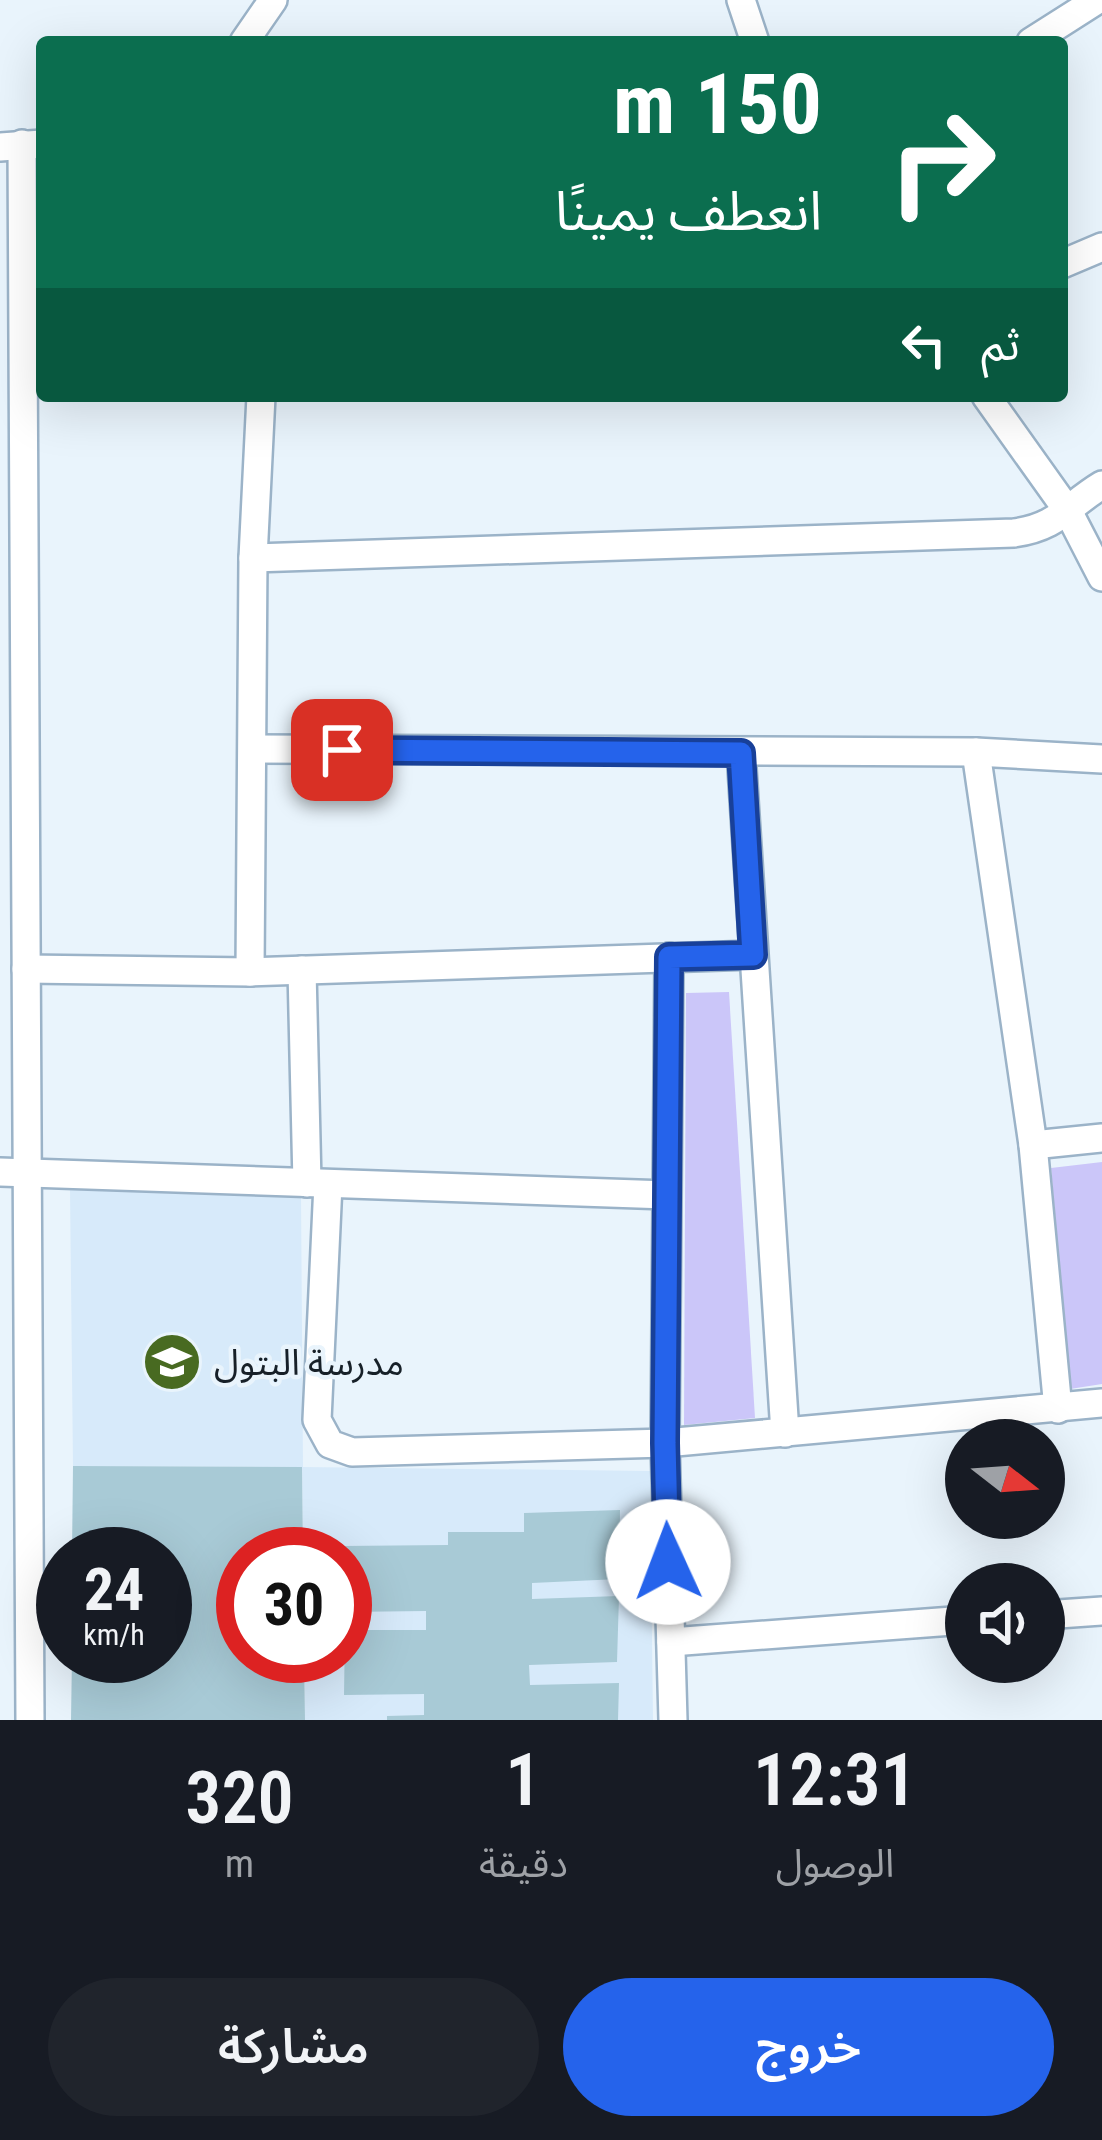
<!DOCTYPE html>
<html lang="ar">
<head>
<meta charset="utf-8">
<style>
  body { margin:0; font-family:"Roboto Condensed","Noto Sans Arabic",sans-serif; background:#20242c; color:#f1f3f6; direction:rtl; height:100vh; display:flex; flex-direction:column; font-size:45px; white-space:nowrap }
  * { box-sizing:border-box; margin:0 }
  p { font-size:39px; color:#9ea1a6 }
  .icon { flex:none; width:66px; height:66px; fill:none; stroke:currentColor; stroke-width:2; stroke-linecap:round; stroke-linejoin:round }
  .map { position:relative; height:1720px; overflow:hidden; direction:ltr }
  .panel { display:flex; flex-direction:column; background:#171b24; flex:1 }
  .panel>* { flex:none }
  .guide { position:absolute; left:36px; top:36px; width:1032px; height:366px; border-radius:12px; box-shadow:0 12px 48px #0002; direction:rtl; background:#0b6e4f; color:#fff; overflow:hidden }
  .needle { width:78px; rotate:107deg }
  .controls { position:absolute; left:945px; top:1419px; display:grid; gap:24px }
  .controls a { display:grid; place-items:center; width:120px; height:120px; border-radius:50%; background:#171b24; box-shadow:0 12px 48px #0002; font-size:60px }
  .speed { position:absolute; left:36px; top:1527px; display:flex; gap:24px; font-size:60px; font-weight:700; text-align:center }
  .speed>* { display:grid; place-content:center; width:156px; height:156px; border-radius:50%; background:#171b24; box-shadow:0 12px 48px #0002; line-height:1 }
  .speed small { font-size:30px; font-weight:400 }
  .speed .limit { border:18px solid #d22; background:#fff; color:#111 }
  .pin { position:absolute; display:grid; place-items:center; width:102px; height:102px; color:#fff; margin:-51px; border-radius:24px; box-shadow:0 6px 18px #0006 }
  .me { position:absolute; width:132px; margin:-66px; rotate:358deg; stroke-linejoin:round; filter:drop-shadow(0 0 9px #0008) }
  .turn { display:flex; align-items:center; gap:42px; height:252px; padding:0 48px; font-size:54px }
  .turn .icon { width:156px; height:156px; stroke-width:2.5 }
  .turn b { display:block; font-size:84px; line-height:102px }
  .then { display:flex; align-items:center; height:114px; padding:0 48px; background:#0003; gap:24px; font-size:45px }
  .eta { display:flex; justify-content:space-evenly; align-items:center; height:204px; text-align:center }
  .eta b { font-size:72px; font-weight:600; line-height:84px }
  .action { display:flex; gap:24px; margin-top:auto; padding:24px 48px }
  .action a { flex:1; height:138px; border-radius:72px; background:#2563eb; color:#fff; font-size:48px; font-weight:600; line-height:138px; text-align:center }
  .action a+a { background:#20242c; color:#f1f3f6 }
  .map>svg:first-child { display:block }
  .built { fill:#d7eafa }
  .green { fill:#cbc6f9 }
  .building { fill:#a8cad6 }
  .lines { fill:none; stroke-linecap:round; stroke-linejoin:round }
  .minor-casing { stroke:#9bb3c8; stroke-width:32 }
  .minor { stroke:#fff; stroke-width:27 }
  .route-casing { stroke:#184099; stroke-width:30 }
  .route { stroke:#2563eb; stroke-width:21 }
  .labels { text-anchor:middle; stroke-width:9; stroke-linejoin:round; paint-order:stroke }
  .poi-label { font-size:36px; fill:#172028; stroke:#e9f4fc; text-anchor:start }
</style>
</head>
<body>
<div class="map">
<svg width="1102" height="1720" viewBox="0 0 1102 1720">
  <rect width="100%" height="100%" fill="#e9f4fc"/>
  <!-- built -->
  <polygon class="built" points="70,1189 301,1195 303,1467 650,1471 653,1720 305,1720 304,1656 345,1656 345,1554 303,1554 302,1467 73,1466"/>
  <!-- green -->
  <g class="green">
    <polygon points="729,992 755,1418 684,1425 686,993"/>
    <polygon points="1102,1162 1102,1384 1070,1389 1051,1168"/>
  </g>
  <!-- building -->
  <g class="building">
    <polygon points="73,1466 302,1467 303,1554 243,1554 243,1656 304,1656 305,1720 71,1720 72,1656 165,1656 165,1554 72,1554"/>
    <polygon points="620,1510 619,1579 532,1583 532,1599 619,1596 617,1662 529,1665 530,1685 619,1683 618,1720 387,1720 387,1716 424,1715 424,1694 344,1695 345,1630 426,1630 426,1611 345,1612 345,1554 342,1554 342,1546 448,1545 448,1532 524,1532 524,1513"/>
  </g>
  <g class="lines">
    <defs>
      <g id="minor">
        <polyline points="741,0 755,42"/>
        <polyline points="244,42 273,0"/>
        <polyline points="1031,42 1097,0"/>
        <polyline points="22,144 30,1720"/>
        <polyline points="0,147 42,144"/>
        <polyline points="1062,264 1102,247"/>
        <polyline points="986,396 1068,511 1102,577"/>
        <path d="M253 558 1014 533C1058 527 1067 506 1102 485"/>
        <polyline points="253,749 976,752 1102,759"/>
        <polyline points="976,752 1033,1145 1058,1409"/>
        <polyline points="741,753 785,1433"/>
        <polyline points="669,957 665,1443 673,1720"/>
        <polyline points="26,969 250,972 753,955"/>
        <polyline points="302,970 307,1183"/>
        <polyline points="250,972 253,558 261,396"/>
        <polyline points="1033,1145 1102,1138"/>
        <polyline points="0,1172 667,1195"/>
        <polyline points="328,1184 317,1420 330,1444 352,1452 665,1443 1102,1403"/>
        <polyline points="1044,1615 1102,1611"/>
        <polyline points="671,1642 966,1620"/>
      </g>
    </defs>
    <!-- minor casing -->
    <use href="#minor" class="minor-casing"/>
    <!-- minor -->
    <use href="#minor" class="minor"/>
  </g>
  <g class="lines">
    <defs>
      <polyline id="route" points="342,750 741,753 753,955 669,957 665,1443 668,1562"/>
    </defs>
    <!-- route casing -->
    <use href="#route" class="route-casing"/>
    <!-- route -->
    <use href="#route" class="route"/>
  </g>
  <!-- icons -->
  <defs>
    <symbol id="school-disc" viewBox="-11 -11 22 22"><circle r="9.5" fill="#486a21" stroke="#e9f4fc"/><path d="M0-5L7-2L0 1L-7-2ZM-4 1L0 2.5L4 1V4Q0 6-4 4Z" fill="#fff"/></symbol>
  </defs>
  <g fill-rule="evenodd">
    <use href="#school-disc" x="139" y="1329" width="66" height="66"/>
  </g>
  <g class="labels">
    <!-- poi labels -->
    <g class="poi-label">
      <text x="214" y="1375">مدرسة البتول</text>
    </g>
  </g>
</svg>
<div class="controls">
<a><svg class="needle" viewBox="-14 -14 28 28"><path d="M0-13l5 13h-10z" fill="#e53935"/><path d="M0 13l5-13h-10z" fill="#9ea1a6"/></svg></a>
<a><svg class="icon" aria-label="sound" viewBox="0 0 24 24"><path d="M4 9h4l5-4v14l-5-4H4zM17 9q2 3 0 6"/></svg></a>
</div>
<div class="speed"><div>24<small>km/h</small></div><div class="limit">30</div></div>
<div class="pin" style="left:342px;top:750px;background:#d93025"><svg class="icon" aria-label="arrive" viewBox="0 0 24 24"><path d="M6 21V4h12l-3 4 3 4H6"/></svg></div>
<svg class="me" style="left:668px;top:1562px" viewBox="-20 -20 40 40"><circle r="19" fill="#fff"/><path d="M0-13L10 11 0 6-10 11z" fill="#2563eb"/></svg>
<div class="guide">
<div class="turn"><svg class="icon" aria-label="right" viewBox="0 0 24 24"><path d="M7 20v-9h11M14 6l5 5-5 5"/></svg><div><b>150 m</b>انعطف يمينًا</div></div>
<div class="then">ثم<svg class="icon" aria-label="left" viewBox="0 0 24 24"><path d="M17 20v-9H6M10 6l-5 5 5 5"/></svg></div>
</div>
</div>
<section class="panel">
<div class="eta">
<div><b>12:31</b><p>الوصول</p></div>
<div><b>1</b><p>دقيقة</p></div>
<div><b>320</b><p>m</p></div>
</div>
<div class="action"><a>خروج</a><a>مشاركة</a></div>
</section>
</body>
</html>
